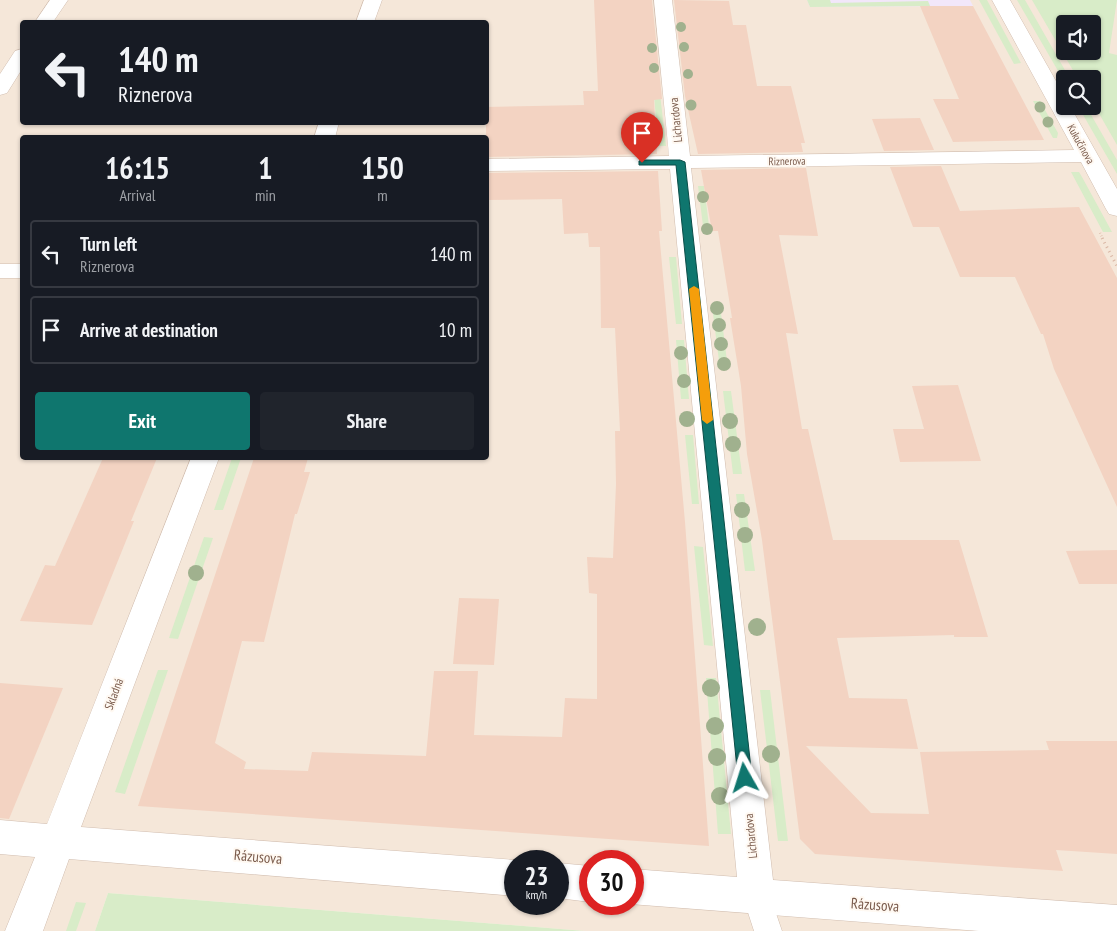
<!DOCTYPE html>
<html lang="en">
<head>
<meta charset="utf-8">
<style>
  body { margin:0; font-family:"PT Sans Narrow",sans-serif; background:#20242c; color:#f1f3f6; height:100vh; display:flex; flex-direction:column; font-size:19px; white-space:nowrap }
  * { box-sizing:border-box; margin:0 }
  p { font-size:16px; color:#9ea1a6 }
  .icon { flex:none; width:28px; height:28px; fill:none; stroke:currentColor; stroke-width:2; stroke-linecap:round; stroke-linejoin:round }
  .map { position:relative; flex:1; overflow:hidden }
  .side { position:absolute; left:20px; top:135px; width:469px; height:325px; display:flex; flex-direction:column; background:#171b24; border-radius:5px; box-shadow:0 1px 4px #0004 }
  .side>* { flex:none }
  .guide { position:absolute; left:20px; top:20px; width:469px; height:105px; border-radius:5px; box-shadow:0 1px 4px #0004; background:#171b24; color:#f1f3f6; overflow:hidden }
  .fabs { position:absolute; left:1056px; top:15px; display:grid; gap:10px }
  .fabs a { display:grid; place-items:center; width:45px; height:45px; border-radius:5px; background:#171b24; box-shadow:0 1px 4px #0004; font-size:25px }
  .speed { position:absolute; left:504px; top:850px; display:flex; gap:10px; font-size:25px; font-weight:700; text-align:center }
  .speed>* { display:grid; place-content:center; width:65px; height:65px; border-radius:50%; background:#171b24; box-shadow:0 1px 4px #0004; line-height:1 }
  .speed small { font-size:12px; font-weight:400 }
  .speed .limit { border:8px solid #d22; background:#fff; color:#111 }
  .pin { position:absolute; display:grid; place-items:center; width:42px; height:42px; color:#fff; margin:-51px -21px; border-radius:50% 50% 50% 0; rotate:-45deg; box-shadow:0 0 5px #0007 }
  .pin .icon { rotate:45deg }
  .me { position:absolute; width:55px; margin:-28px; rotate:354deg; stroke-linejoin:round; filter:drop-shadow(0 0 4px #0008) }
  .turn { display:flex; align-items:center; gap:18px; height:105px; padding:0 15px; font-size:22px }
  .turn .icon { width:65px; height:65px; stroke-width:2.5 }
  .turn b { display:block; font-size:35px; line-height:42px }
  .eta { display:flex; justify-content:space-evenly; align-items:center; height:85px; text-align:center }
  .eta b { font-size:30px; font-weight:600; line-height:35px }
  .action { display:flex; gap:10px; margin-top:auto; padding:10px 15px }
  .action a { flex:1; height:58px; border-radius:5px; background:#0f766e; color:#fff; font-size:20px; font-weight:600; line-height:58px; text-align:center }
  .action a+a { background:#20242c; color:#f1f3f6 }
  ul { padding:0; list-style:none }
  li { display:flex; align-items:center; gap:15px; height:68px; margin:0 10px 8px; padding:0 5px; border:2px solid #363941; border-radius:5px }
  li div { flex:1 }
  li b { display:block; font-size:19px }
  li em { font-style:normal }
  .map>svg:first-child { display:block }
  .residential { fill:#f5e7d9; fill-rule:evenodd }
  .education { fill:#f2e7fa }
  .green { fill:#d8ecc8; fill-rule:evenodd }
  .building { fill:#f3d3c2 }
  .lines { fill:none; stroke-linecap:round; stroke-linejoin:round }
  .service-casing { stroke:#d1bdaf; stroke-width:1 }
  .minor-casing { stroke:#d1bdaf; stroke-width:1 }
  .path-far1 { stroke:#d9b6a4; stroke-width:2.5; stroke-dasharray:0.5 2.5; stroke-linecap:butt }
  .path { stroke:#d9b6a4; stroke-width:3; stroke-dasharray:1 4; stroke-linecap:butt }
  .service { fill:#fff; fill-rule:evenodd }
  .minor { fill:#fff; fill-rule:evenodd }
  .tree { fill:#a0b18e }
  .route { fill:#0f766e; stroke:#0a4d48 }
  .slow { fill:#f59e0b }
  .labels { text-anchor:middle; stroke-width:4; stroke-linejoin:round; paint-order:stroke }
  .far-street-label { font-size:11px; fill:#7a5b4c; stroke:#fff9f2 }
  .street-label { font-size:12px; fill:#7a5b4c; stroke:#fff9f2 }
  .near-street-label { font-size:15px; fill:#7a5b4c; stroke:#fff9f2 }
</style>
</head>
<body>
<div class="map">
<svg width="1117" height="931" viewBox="0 0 1117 931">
  <rect width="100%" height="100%" fill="#fdf5eb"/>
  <!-- residential -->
  <path class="residential" d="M0 0H1117V931H585L108 893 95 931H0ZM22 22H486V122H22ZM1065 24H1092V51H1065ZM1065 79H1092V106H1065ZM22 138H486V458H22ZM515 861H558V904H515ZM590 861H632V904H590Z"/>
  <!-- education -->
  <polygon class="education" points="807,0 970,0 973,6 810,7"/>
  <!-- green -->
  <g class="green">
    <polygon points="807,0 830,0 831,3 928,1 930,6 810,7"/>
    <polygon points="979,0 987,0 1021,63 1014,64"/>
    <polygon points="1017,0 1025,0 1070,79 1065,79 1065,83"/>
    <path d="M1032 0H1117L1109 53 1117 55V145L1093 103 1092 79H1078ZM1065 24H1092V51H1065Z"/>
    <polygon points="654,94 660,94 666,146 658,146"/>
    <polygon points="1033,101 1040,101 1058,133 1057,138 1053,138"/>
    <polygon points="1078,106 1086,106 1117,160 1117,174"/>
    <polygon points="1071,172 1079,172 1082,177 1112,232 1103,232"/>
    <polygon points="698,186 704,186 710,234 704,234"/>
    <polygon points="669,257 676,257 682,324 676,324"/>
    <polygon points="720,305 728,369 720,369 712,306"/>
    <polygon points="676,340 684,340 689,399 681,399"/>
    <polygon points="723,391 731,391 742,474 733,474"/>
    <polygon points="685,435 693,435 699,504 692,504"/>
    <polygon points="232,458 241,458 223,510 214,510"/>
    <polygon points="736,494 744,494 755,571 745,571"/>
    <polygon points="204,537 213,538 178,639 169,638"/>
    <polygon points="694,546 703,547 713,646 704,645"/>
    <polygon points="158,670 168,670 125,794 115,792"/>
    <polygon points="706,678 716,678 731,834 718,834"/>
    <polygon points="760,690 770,690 788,841 778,841"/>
    <polygon points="108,893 585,931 95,931"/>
    <polygon points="76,902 86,903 76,931 66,931"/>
  </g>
  <!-- building -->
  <g class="building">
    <polygon points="594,0 652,0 662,99 654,100 657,154 486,157 486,107 584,105 583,91 598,91"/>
    <polygon points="674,0 729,1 733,25 746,25 757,86 791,86 805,143 801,143 803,152 698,154 685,96"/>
    <polygon points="920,6 973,6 1044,140 953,142 933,99 959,99"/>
    <polygon points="920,118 934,150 884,151 872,119"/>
    <polygon points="941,166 960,211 1079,207 1117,278 1117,507 1054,369 1043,334 1041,334 1015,277 960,277 939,227 913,227 890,167"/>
    <polygon points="806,168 818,236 779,235 798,334 786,333 802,429 808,429 833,540 959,540 988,637 954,637 954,635 837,638 849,698 907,699 918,749 806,746 871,813 929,814 920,752 1049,750 1046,741 1117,741 1117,854 1056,850 1063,871 815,854 800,839 762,540 747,454 741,386 730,318 732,318 718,231 712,231 701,170"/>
    <polygon points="658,171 662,231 659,231 685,522 709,846 138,806 254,458 308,458 304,472 310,472 297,514 295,514 264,642 242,641 215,743 246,762 244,769 308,771 312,752 426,756 434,671 478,671 474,735 562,737 565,698 597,699 597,594 589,593 587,557 613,558 616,484 615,431 620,431 615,328 601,328 600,247 589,247 588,233 564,234 562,199 486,200 486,173"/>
    <polygon points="958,385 981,461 900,462 893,429 924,429 912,386"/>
    <polygon points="103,458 157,458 131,521 134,521 92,625 20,621 45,565 55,566"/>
    <polygon points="1117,550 1117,584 1079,584 1066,551"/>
    <polygon points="459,598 499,599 494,665 453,664"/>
    <polygon points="0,683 63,688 9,819 0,818"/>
  </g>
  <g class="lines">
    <defs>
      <polygon id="service" points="757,883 767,887 782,931 754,931 743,897 747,887"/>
      <g id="minor">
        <polygon points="50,0 68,0 53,22 35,22"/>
        <polygon points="364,0 382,0 374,22 356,22"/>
        <polygon points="654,0 672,0 690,156 1074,150 992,0 1010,0 1065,97 1065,106 1070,106 1117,189 1117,216 1109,214 1106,209 1081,162 691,168 773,880 1117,905 1117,931 979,931 630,904 632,904 632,869 737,877 670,169 486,171 486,159 669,156"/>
        <polygon points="22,49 22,69 7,93 0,95 0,74 15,51"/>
        <polygon points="319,122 339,122 335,138 314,138"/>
        <rect x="0" y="264" width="22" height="14"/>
        <polygon points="191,458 219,458 81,827 515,860 517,861 515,861 515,896 69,859 43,931 5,931 35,857 0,854 0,820 47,824"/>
        <polygon points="558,863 590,866 590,902 558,898"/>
      </g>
    </defs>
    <!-- service casing -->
    <use href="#service" class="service-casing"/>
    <!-- minor casing -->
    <use href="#minor" class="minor-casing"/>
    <!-- path-far1 -->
    <polyline class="path-far1" points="1100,233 1103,239"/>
    <!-- path -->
    <polyline class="path" points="1102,238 1117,266"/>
    <!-- service -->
    <use href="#service" class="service"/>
    <!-- minor -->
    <use href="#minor" class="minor"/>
  </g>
  <!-- trees -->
  <g class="tree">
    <circle cx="681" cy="27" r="5"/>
    <circle cx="684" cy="47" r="5"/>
    <circle cx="652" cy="48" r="5"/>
    <circle cx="654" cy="68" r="5"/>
    <circle cx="688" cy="74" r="5"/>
    <circle cx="691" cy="105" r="5.5"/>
    <circle cx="1040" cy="107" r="5.5"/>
    <circle cx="1048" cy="122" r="5.5"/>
    <circle cx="703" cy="197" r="6"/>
    <circle cx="707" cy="229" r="6"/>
    <circle cx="717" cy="308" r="7"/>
    <circle cx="719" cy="325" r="7"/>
    <circle cx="721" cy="344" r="7"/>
    <circle cx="681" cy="353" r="7"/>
    <circle cx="724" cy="364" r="7"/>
    <circle cx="684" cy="381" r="7"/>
    <circle cx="687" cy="419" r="8"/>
    <circle cx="730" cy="421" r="8"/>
    <circle cx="733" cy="444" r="8"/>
    <circle cx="742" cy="510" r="8"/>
    <circle cx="745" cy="535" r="8"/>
    <circle cx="196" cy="573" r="8"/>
    <circle cx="757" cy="627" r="9"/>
    <circle cx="711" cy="688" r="9"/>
    <circle cx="715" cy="726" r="9"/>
    <circle cx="771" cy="754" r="9"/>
    <circle cx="717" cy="757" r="9"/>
    <circle cx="720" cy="796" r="9"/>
  </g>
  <!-- route -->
  <polygon class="route" points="642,160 680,160 685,162 752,778 750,782 745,784 740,782 738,778 676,165 639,165 639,161"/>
  <!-- slow -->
  <polygon class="slow" points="694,286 699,289 713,420 707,424 702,420 689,289"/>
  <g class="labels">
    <!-- far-street labels -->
    <g class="far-street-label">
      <text transform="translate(1081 144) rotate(61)" y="4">Kukučínova</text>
      <text transform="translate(787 161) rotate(-1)" y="4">Riznerova</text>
    </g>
    <!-- street labels -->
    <g class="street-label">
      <text transform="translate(676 120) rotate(-96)" y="4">Lichardova</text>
      <text transform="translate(114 694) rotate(-69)" y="4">Skladná</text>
      <text transform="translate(751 836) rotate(-96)" y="4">Lichardova</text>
    </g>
    <!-- near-street labels -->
    <g class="near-street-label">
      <text transform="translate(258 857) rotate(5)" y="5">Rázusova</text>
      <text transform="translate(875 905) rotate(4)" y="5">Rázusova</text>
    </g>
  </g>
</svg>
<div class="fabs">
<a><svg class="icon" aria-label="sound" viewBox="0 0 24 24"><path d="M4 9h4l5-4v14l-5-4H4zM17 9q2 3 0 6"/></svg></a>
<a><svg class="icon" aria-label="search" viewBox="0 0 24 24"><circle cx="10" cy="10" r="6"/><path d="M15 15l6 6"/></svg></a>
</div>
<div class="speed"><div>23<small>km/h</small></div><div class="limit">30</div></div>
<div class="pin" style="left:642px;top:163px;background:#d93025"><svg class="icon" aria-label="arrive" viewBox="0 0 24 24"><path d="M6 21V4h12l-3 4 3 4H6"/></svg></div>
<svg class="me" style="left:745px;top:778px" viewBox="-20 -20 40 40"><path d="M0-17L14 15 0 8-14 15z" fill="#0f766e" stroke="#fff" stroke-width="4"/></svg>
<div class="guide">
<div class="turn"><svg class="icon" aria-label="left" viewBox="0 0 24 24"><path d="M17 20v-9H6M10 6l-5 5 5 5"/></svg><div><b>140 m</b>Riznerova</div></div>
</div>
<section class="side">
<div class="eta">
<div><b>16:15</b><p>Arrival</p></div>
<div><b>1</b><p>min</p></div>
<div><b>150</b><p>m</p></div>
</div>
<ul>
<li><svg class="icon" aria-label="left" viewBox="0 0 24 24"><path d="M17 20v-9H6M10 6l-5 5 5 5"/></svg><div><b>Turn left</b><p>Riznerova</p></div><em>140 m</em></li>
<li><svg class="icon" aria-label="arrive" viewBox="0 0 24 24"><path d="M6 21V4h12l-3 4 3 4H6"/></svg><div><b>Arrive at destination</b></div><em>10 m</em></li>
</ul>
<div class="action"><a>Exit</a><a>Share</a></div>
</section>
</div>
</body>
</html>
